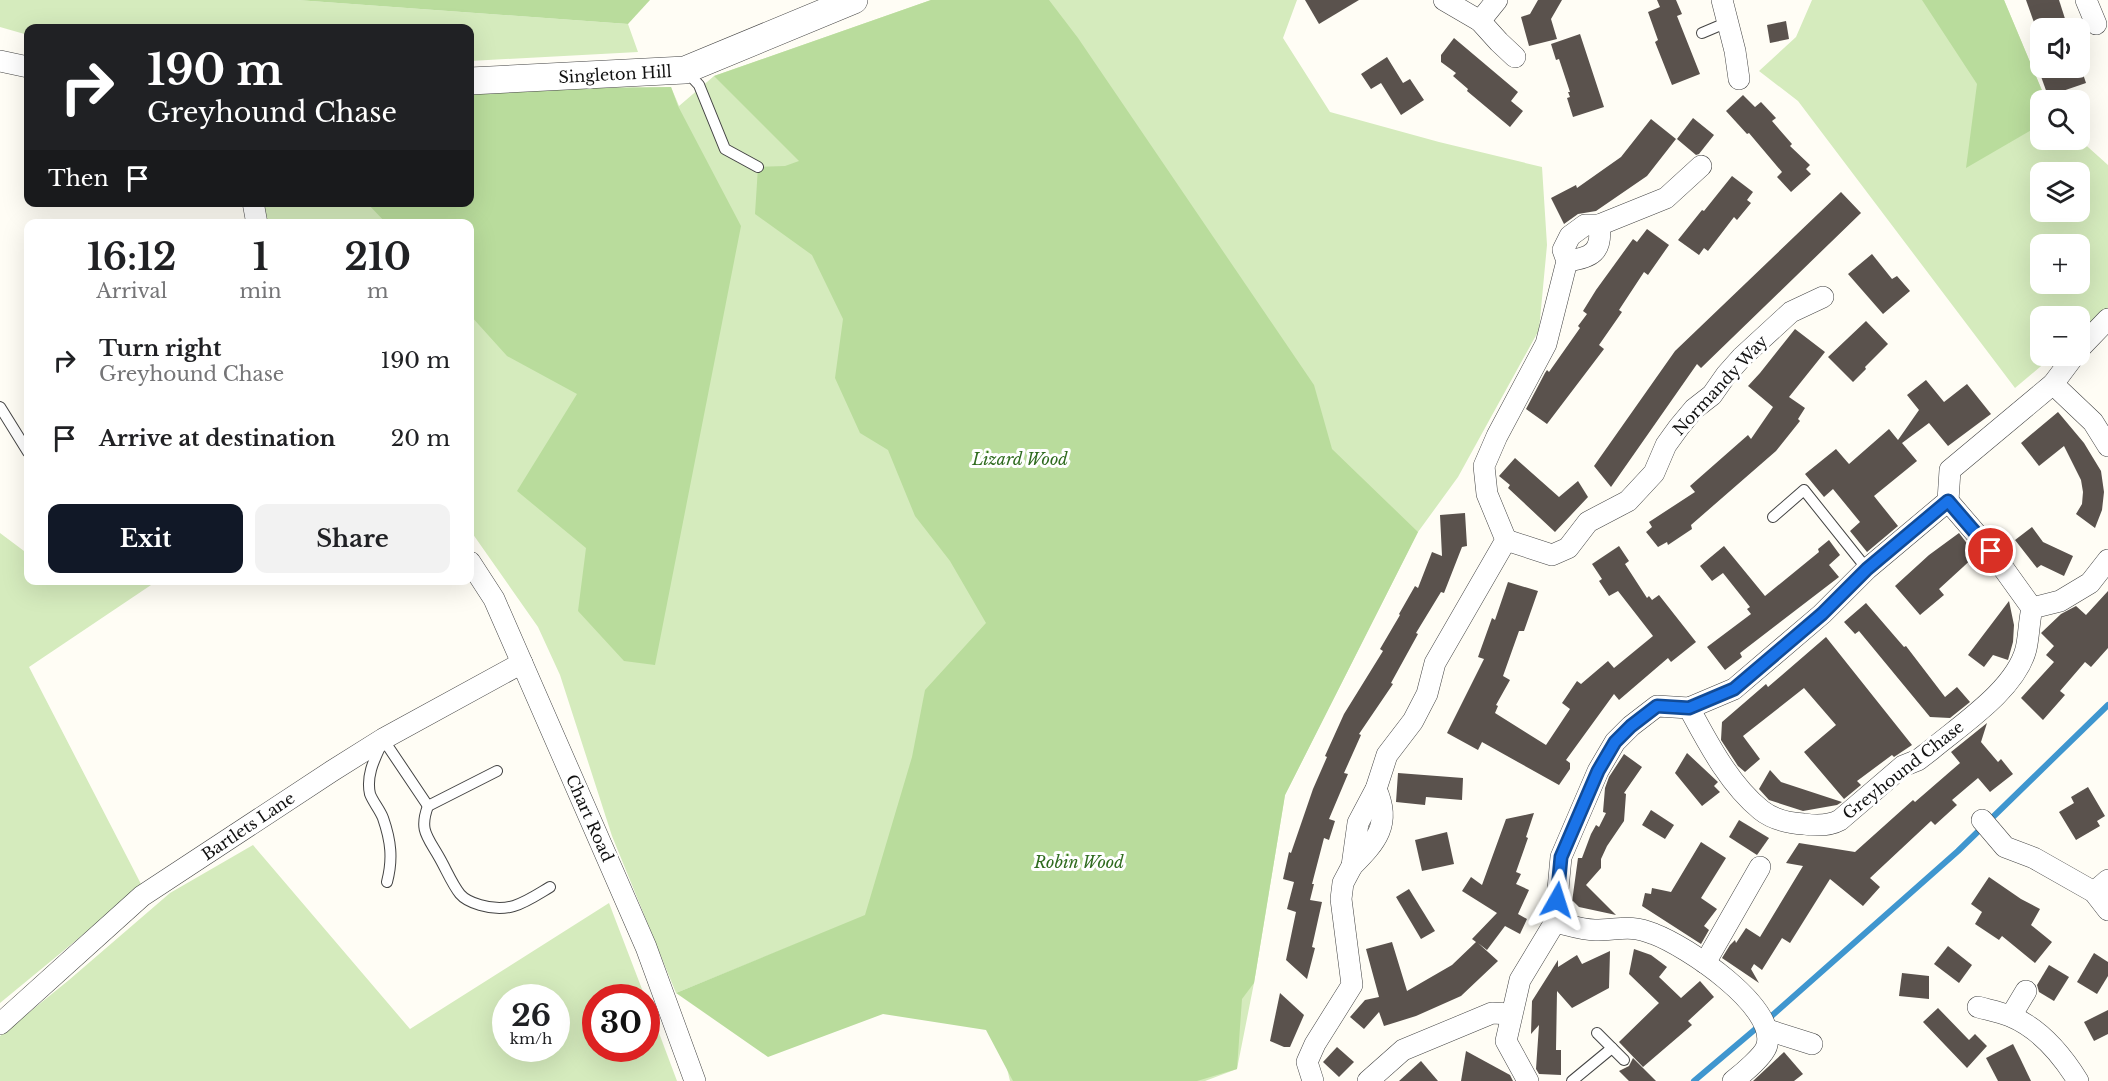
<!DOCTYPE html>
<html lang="en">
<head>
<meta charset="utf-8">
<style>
  body { margin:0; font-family:"Libre Baskerville",serif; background:#f2f2f2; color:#202124; height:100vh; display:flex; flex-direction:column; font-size:22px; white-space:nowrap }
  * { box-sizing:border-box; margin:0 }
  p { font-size:20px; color:#757577 }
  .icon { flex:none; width:33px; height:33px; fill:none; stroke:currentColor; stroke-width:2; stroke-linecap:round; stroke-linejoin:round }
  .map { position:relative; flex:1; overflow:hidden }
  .drawer { position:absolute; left:24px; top:219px; width:450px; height:366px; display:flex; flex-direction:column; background:#fff; border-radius:12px; box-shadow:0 6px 24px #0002 }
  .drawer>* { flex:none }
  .top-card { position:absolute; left:24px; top:24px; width:450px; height:183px; border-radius:12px; box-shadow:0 6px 24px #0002; background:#202124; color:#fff; overflow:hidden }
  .fabs { position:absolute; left:2030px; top:18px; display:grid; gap:12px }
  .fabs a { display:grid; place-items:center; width:60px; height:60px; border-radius:12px; background:#fff; box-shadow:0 6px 24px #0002; font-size:30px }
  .speed { position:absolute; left:492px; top:984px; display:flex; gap:12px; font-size:30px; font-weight:700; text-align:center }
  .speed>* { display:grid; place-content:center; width:78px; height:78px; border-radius:50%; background:#fff; box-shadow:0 6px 24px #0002; line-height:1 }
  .speed small { font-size:15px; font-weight:400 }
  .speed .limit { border:9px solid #d22; background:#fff; color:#111 }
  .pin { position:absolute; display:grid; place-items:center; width:51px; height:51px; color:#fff; margin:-26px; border:3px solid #fff; border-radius:50%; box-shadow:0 2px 6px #0007 }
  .me { position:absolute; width:66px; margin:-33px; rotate:6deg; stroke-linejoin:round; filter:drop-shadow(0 0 4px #0008) }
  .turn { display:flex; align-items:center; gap:21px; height:126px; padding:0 24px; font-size:27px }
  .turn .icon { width:78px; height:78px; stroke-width:2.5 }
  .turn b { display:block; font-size:42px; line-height:51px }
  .then { display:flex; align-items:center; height:57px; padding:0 24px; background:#0003; gap:12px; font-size:22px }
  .eta { display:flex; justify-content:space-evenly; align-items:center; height:102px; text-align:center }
  .eta b { font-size:36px; font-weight:700; line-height:42px }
  .primary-button { display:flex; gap:12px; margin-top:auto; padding:12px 24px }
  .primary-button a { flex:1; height:69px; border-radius:12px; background:#111827; color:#fff; font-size:24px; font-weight:700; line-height:69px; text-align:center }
  .primary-button a+a { background:#f2f2f2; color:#202124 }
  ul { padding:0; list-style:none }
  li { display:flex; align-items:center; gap:18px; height:78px; padding:0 24px }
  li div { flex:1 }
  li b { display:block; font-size:22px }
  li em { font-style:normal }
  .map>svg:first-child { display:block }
  .green { fill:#d5ebbd; fill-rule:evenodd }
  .forest { fill:#b9dc9c }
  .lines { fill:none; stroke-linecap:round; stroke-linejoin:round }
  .stream { stroke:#3f96cf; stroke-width:6 }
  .building { fill:#5a524d }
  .service-casing { stroke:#444; stroke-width:12 }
  .minor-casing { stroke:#444; stroke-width:22 }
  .tertiary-casing { stroke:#444; stroke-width:28 }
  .service { stroke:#fff; stroke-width:10 }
  .minor { stroke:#fff; stroke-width:21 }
  .tertiary { stroke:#fff; stroke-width:27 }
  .route-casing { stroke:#114b97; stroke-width:15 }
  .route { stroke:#1a73e8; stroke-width:10 }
  .labels { text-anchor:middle; stroke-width:6; stroke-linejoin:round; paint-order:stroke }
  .street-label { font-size:16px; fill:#111; stroke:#fff }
  .park-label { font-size:16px; font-style:italic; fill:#2f6b1f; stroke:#fff }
</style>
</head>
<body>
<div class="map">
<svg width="2108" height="1081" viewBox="0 0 2108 1081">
  <rect width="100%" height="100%" fill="#fffdf5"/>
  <!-- green -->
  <g class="green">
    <polygon points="0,0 297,0 628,24 638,52 470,61 470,28 28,28 28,35 0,27"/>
    <polygon points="931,0 1297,0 1283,38 1330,112 1439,142 1542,167 1547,245 1539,330 1458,477 1418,532 1285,795 1254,983 1237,1069 1205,1081 1010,1081 996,1023 865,916 676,993 612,836 560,675 538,627 470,530 470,224 265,223 262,203 470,202 671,87 679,106 714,76"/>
    <path d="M1812 0H2004L2046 100H2040V140L2079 139 2108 165V309L2079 334V316H2040V356H2053L2015 388 1798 101 1759 71 1796 37ZM2040 172H2079V212H2040ZM2040 244H2079V284H2040Z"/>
    <polygon points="0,533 28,554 28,580 157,581 29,667 142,886 0,1003"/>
    <path d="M253 845 410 1029 609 903 645 997 596 998V1048H646L647 1001 677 1081H0V1036L69 980 170 893ZM506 998H556V1048H506Z"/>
  </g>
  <!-- forest -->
  <g class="forest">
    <polygon points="297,0 650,0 628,24"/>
    <polygon points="931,0 1049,0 1078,38 1314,385 1332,449 1418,532 1285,795 1254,983 1242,999 1237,1069 1197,1081 1013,1081 986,1030 883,1014 768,1057 676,993 865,915 912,757 925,690 986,623 950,561 915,516 888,450 860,433 835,378 843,319 812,255 755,214 758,167 785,166 799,161 714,76"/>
    <polygon points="1922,0 2004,0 2046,100 2040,100 2040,125 1966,168 1977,84"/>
    <polygon points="671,87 678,106 741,226 655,665 624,661 578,611 586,548 517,491 577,394 507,356 470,315 470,224 386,223 367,203 470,202 470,89"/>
  </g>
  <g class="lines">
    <!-- stream -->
    <g class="stream">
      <polyline points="1767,1020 1958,851 2108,705"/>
      <polyline points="1694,1081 1759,1026"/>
    </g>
  </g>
  <!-- building -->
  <g class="building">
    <polygon points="1305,0 1359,0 1319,24"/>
    <polygon points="1538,0 1562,0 1551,19 1557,39 1529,46 1521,17 1530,14"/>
    <polygon points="1657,0 1676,0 1682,14 1677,16 1700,74 1672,85 1655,42 1658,40 1648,12 1660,7"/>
    <polygon points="2026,0 2059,0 2068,28 2036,28"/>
    <polygon points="1786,21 1789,39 1770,43 1767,25"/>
    <polygon points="1580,34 1604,107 1573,117 1567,98 1570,97 1568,92 1570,92 1559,59 1556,60 1551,44"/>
    <polygon points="1454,38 1518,92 1511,101 1523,111 1510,127 1467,91 1468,89 1453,76 1456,73 1441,62 1441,55"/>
    <polygon points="1387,57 1403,83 1410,79 1424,100 1401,115 1381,83 1371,89 1361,74"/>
    <polygon points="2038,68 2081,68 2086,83 2048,96"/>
    <polygon points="1743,95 1755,107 1761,102 1776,118 1772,121 1792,144 1790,146 1810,165 1806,169 1811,174 1791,192 1777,177 1782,172 1749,133 1747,134 1726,111"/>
    <polygon points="1693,118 1714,135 1699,154 1696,155 1677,139"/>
    <polygon points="1651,119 1676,139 1647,176 1596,211 1578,214 1564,224 1551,198 1576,185 1577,188 1621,157"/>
    <polygon points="1732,176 1753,192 1747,200 1751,203 1737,220 1734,217 1708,251 1704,248 1699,255 1678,240 1702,210 1704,211"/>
    <polygon points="1841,192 1861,213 1701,368 1697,364 1611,487 1594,466 1675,351"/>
    <polygon points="1647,229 1669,245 1648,275 1644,272 1619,310 1622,312 1599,345 1604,349 1547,424 1526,409 1545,373 1547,370 1549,372 1580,328 1578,326 1587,314 1583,311 1596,290 1633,239 1637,242"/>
    <polygon points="1872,254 1892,279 1897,276 1910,291 1883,314 1848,274"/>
    <polygon points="1866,321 1888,344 1865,367 1866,369 1853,382 1828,357"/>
    <polygon points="1795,329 1825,352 1789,397 1805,408 1798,419 1800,421 1776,451 1691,525 1692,529 1668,545 1667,542 1658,547 1646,532 1652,527 1649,522 1695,492 1690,486 1748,435 1751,439 1773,407 1748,386 1760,373"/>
    <polygon points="1926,380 1944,402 1967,384 1991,414 1948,446 1929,423 1902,443 1917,461 1874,496 1898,526 1867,552 1850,531 1860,522 1833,489 1824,497 1805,474 1836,449 1849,464 1889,429 1898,440 1919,410 1907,395"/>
    <polygon points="2058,412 2084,443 2101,471 2104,492 2102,510 2095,528 2076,514 2082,504 2083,492 2081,480 2064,446 2039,466 2021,443"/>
    <polygon points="1515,458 1559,497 1578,481 1588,497 1555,532 1508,488 1510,485 1499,476"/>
    <polygon points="1465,513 1467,546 1462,547 1444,593 1441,592 1416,633 1418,634 1391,683 1393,684 1359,734 1361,735 1344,773 1348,774 1329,819 1335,821 1329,840 1324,838 1312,884 1314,884 1310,900 1322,902 1312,947 1315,948 1307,979 1286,960 1296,912 1287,909 1294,882 1283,879 1289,852 1291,853 1313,789 1327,757 1325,756 1344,714 1383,651 1380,649 1400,615 1399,614 1415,586 1418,588 1432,552 1442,556 1440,515"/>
    <polygon points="2032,527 2043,542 2073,556 2064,576 2041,565 2037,568 2015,540"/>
    <polygon points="1959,533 1972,550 1970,551 1975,556 1939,589 1944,595 1920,615 1895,586 1929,555"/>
    <polygon points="1829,540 1840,555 1829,565 1839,577 1740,653 1742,657 1725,670 1707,647 1751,614 1747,609 1750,607 1723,573 1712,581 1700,566 1724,546 1765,596 1819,552 1818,549"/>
    <polygon points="1619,546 1629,561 1625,564 1647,598 1649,596 1652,600 1659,595 1696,642 1671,662 1668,658 1619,700 1614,694 1566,760 1570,763 1570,769 1559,785 1482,742 1478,750 1447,733 1484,659 1478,657 1492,618 1495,620 1508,582 1538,591 1524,631 1519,631 1503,676 1510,680 1496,705 1498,706 1495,713 1546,745 1570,709 1562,703 1577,681 1581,684 1608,661 1614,668 1653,636 1618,591 1609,596 1599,581 1602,579 1592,564"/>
    <polygon points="2108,591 2108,648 2091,667 2085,662 2060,691 2065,695 2043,720 2021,698 2054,662 2046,655 2054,646 2041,633 2061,614 2076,606 2086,615"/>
    <polygon points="2009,601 2014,625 2013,642 2008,660 1993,655 1984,667 1968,655"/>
    <polygon points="1866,603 1904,647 1906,646 1945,697 1957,687 1970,702 1950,718 1930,717 1859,631 1855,634 1844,622"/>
    <polygon points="1826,637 1912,745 1894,757 1892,755 1857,781 1861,785 1844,799 1804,752 1836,725 1804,688 1743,736 1760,759 1745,772 1738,766 1721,740 1722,722 1766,684 1768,687"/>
    <polygon points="1987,723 1981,742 1998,762 2001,759 2013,774 1990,792 1978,778 1952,800 1957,805 1935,825 1931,821 1870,878 1880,887 1863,906 1830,879 1790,943 1782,938 1762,970 1754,964 1751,969 1759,983 1722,958 1730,945 1735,940 1736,943 1746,928 1760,937 1803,866 1786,863 1799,843 1855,852 1913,800 1915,802 1960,763 1951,752"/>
    <polygon points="1687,753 1718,782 1714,786 1720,792 1702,806 1675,773"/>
    <polygon points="1624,754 1642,767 1624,793 1626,794 1624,821 1607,846 1601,859 1601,868 1586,885 1616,915 1579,907 1573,901 1572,902 1578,858 1582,858 1591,834 1596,825 1599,827 1606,813 1603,812 1605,788 1609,777"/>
    <polygon points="1770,770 1781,782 1842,802 1837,805 1803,811 1769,800 1759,789"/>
    <polygon points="1398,773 1463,778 1462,800 1426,797 1425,805 1396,802"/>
    <polygon points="2088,787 2105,816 2097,821 2100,826 2076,840 2059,812 2074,803 2071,797"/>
    <polygon points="1651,810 1674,825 1665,839 1642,825"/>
    <polygon points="1534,813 1526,837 1528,838 1516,872 1521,874 1516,884 1529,890 1518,914 1527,919 1520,934 1505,926 1487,950 1478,943 1498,961 1461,996 1416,1016 1384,1026 1379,1012 1364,1029 1350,1017 1365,1000 1379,997 1366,949 1392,942 1407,991 1452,965 1476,942 1472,939 1497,913 1462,891 1471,877 1482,885 1506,819"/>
    <polygon points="1739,820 1769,838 1757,855 1729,837"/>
    <polygon points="1447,832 1454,864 1422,871 1415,840"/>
    <polygon points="1701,842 1726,858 1701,898 1717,909 1704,926 1709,930 1701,944 1642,906 1645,893 1651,894 1652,888 1671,892"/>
    <polygon points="1989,877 2021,899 2040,909 2031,925 2052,942 2035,963 2002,936 1999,940 1975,924 1982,912 1971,904"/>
    <polygon points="1409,889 1435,931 1421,939 1396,897"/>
    <polygon points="1948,946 1972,965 1959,983 1934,964"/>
    <polygon points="1634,949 1651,955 1667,967 1659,977 1681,998 1700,981 1714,997 1688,1021 1692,1025 1643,1067 1619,1042 1659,1003 1629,974"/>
    <polygon points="1610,951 1609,988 1572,1008 1557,991 1556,1050 1561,1050 1561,1075 1539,1074 1536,1069 1539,1025 1531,1034 1532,1001 1558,960 1558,967 1577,955 1582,964"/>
    <polygon points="2094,953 2108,962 2108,976 2097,994 2077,982"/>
    <polygon points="2049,965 2069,977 2054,1001 2039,992 2037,985"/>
    <polygon points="1902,973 1929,976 1929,999 1899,996"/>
    <polygon points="1280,993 1304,1015 1290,1047 1284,1047 1270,1041"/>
    <polygon points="1938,1008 1969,1040 1975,1034 1987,1046 1967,1068 1923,1022"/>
    <polygon points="2108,1010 2108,1034 2094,1041 2084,1022"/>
    <polygon points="2013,1044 2020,1058 2031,1081 1998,1081 1986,1058"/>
    <polygon points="1337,1047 1354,1062 1339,1077 1323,1062"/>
    <polygon points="1466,1051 1510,1075 1513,1081 1461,1081"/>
    <polygon points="1784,1052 1803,1074 1794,1081 1753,1081"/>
    <polygon points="1633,1058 1656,1081 1629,1081 1619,1071 1629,1066"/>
    <polygon points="1421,1061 1438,1081 1399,1081"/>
  </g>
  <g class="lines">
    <defs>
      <g id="service">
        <polyline points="1702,33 1728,22"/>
        <polyline points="686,71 699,85 725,149 758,167"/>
        <polyline points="0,407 28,452"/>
        <polyline points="1773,517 1804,490 1867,569"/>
        <polyline points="383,739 428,806 497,771"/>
        <path d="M381 745C374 760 366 776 370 794 373 802 380 810 383 818 391 841 393 859 387 882"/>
        <path d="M428 806C419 830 427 836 439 857 446 869 452 884 460 894 465 900 473 903 480 905 510 914 525 902 550 887"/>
        <polyline points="1597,1033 1624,1060"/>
        <polyline points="1572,1081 1612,1048"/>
      </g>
      <g id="minor">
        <polyline points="1444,0 1480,21 1499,42 1515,57"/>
        <polyline points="1722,0 1735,51 1739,79"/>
        <polyline points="2086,0 2096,24"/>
        <polyline points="1480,21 1497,0"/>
        <polyline points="0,61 28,67"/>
        <polyline points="253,202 257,224"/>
        <path d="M1567 261C1591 258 1603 252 1599 225"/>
        <polyline points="2079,349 2108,319"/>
        <polyline points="2053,384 2093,422 2108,446"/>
        <polyline points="1506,540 1552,555 1568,548 1588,522 1628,501 1654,473 1666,445 1679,427 1694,409 1712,395 1726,375 1742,357 1791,312 1823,297"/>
        <polyline points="470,562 494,599 646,947 695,1081"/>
        <polyline points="2032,608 2060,601 2090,583 2108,560"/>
        <path d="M1689 708C1708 743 1729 784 1761 810 1772 819 1790 823 1804 824 1817 826 1829 826 1840 820L1903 766 1918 760 1931 750C1962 724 2016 689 2026 649 2029 636 2029 621 2032 608L1991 551 1948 501"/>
        <polyline points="1982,820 2005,847 2034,858 2094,892 2108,910"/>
        <path d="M1352 866C1376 842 1392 824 1376 789"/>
        <polyline points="2094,892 2108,880"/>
        <path d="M1555 922C1568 925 1582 930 1595 930 1619 930 1630 924 1654 934 1686 946 1777 1006 1767 1045 1765 1055 1742 1074 1733 1081"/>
        <polyline points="1705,963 1760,867"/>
        <path d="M1978 1007C1989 1010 2000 1012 2010 1016 2039 1028 2062 1055 2078 1081"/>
        <polyline points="2011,1016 2026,991"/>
        <polyline points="0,1024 142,896 332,771 383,739 522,663"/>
        <polyline points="1768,1030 1812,1044"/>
        <polyline points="1313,1081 1307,1062 1315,1044 1352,985 1341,899 1343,883 1352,866 1358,823 1376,789 1387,755 1413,721 1427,694 1435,663 1506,540 1487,494 1484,466 1497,436 1546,344 1567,261 1563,250 1570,236 1585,225 1599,225 1666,198 1701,166"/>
        <polyline points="1368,1081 1403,1050 1492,1013 1511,1014"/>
        <polyline points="1528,1081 1506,1041 1520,980 1555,922 1561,857 1598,771 1615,742 1631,726 1657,706 1689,708 1734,689 1822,614 1867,569 1948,501 1950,470 2053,384 2074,356"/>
      </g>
      <polyline id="tertiary" points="470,81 685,70 854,0"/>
    </defs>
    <!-- service casing -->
    <use href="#service" class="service-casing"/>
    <!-- minor casing -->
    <use href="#minor" class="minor-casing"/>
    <!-- tertiary casing -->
    <use href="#tertiary" class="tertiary-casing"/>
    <!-- service -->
    <use href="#service" class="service"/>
    <!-- minor -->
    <use href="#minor" class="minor"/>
    <!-- tertiary -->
    <use href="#tertiary" class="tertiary"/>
  </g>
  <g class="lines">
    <defs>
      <polyline id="route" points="1557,900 1561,857 1598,771 1615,742 1631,726 1657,706 1689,708 1734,689 1822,614 1867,569 1948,501 1991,551"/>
    </defs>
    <!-- route casing -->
    <use href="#route" class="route-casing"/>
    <!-- route -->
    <use href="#route" class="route"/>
  </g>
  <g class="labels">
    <!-- street labels -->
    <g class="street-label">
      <text transform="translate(615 74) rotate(-3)" y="6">Singleton Hill</text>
      <text transform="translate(1720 385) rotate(-47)" y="6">Normandy Way</text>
      <text transform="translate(1903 770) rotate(-38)" y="6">Greyhound Chase</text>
      <text transform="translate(590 818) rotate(66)" y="6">Chart Road</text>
      <text transform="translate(248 826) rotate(-34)" y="6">Bartlets Lane</text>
    </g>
    <!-- park labels -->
    <g class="park-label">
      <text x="1020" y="465">Lizard Wood</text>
      <text x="1079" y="868">Robin Wood</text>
    </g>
  </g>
</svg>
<div class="fabs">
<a><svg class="icon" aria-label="sound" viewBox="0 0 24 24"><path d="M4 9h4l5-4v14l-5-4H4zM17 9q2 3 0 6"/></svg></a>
<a><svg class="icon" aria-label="search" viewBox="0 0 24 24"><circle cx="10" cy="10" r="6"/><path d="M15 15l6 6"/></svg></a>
<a><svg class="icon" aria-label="layers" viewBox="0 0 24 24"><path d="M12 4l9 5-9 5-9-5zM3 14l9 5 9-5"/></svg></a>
<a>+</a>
<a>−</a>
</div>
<div class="speed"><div>26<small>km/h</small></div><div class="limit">30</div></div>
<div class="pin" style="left:1991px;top:551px;background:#d93025"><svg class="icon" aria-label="arrive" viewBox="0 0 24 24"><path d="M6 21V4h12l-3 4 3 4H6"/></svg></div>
<svg class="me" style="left:1557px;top:900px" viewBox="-20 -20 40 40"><path d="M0-17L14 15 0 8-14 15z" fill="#1a73e8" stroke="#fff" stroke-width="4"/></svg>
<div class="top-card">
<div class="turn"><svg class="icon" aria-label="right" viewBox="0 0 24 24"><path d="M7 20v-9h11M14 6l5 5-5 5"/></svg><div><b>190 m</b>Greyhound Chase</div></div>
<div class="then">Then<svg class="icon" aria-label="arrive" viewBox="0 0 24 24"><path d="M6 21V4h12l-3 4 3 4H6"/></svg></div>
</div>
<section class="drawer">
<div class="eta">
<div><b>16:12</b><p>Arrival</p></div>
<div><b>1</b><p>min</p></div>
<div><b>210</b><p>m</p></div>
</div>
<ul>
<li><svg class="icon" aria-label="right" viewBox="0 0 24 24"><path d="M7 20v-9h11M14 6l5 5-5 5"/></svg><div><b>Turn right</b><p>Greyhound Chase</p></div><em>190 m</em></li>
<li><svg class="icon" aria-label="arrive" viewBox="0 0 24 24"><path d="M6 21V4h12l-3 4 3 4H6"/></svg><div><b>Arrive at destination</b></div><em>20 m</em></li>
</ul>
<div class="primary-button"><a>Exit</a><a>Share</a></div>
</section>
</div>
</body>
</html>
